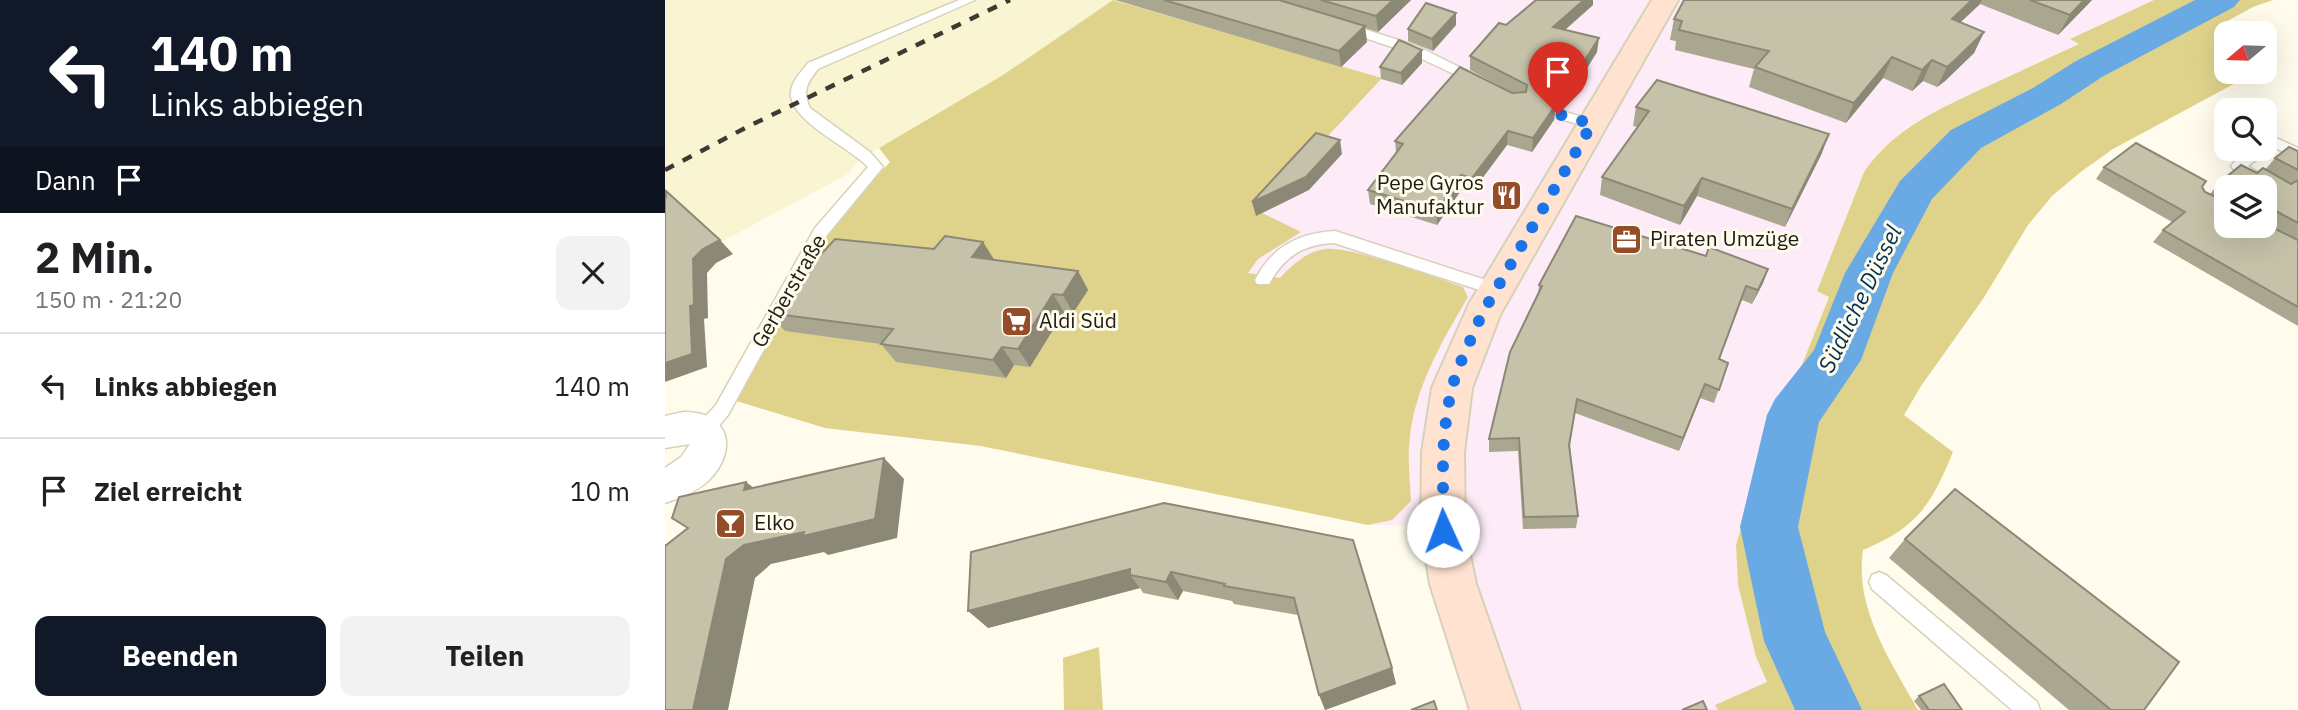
<!DOCTYPE html>
<html lang="de">
<head>
<meta charset="utf-8">
<style>
  body { margin:0; font-family:"IBM Plex Sans",sans-serif; background:#f2f2f2; color:#202124; height:100vh; display:flex; flex-direction:column; font-size:26px; white-space:nowrap }
  * { box-sizing:border-box; margin:0 }
  p { font-size:23px; color:#757577 }
  .icon { flex:none; width:38px; height:38px; fill:none; stroke:currentColor; stroke-width:2; stroke-linecap:round; stroke-linejoin:round }
  .map { position:relative; flex:1; overflow:hidden }
  .sheet { display:flex; flex-direction:column; background:#fff; width:665px }
  .sheet>* { flex:none }
  .hud { background:#111827; color:#fff; overflow:hidden }
  .needle { width:46px; rotate:251deg }
  .buttons { position:absolute; left:1549px; top:21px; display:grid; gap:14px }
  .buttons a { display:grid; place-items:center; width:63px; height:63px; border-radius:14px; background:#fff; box-shadow:0 7px 28px #0002; font-size:35px }
  .pin { position:absolute; display:grid; place-items:center; width:60px; height:60px; color:#fff; margin:-72px -30px; border-radius:50% 50% 50% 0; rotate:-45deg; box-shadow:0 0 7px #0007 }
  .pin .icon { rotate:45deg }
  .me { position:absolute; width:77px; margin:-38px; rotate:358deg; stroke-linejoin:round; filter:drop-shadow(0 0 5px #0008) }
  .turn { display:flex; align-items:center; gap:24px; height:147px; padding:0 35px; font-size:32px }
  .turn .icon { width:91px; height:91px; stroke-width:2.5 }
  .turn b { display:block; font-size:49px; line-height:60px }
  .then { display:flex; align-items:center; height:66px; padding:0 35px; background:#0003; gap:14px; font-size:26px }
  .round { display:grid; place-items:center; flex:none; width:74px; height:74px; border-radius:14px; background:#f2f2f2 }
  .summary { display:flex; align-items:center; justify-content:space-between; height:119px; padding:0 35px }
  h1 { font-size:42px; font-weight:800; line-height:52px }
  .cta { display:flex; gap:14px; margin-top:auto; padding:14px 35px }
  .cta a { flex:1; height:80px; border-radius:14px; background:#111827; color:#fff; font-size:28px; font-weight:800; line-height:80px; text-align:center }
  .cta a+a { background:#f2f2f2; color:#202124 }
  ul { padding:0; list-style:none }
  li { display:flex; align-items:center; gap:21px; height:105px; padding:0 35px; border-top:2px solid #e0e0e0 }
  li div { flex:1 }
  li b { display:block; font-size:26px }
  li em { font-style:normal }
  main { display:flex; flex:1; min-height:0 }
  .map>svg:first-child { display:block }
  .commercial { fill:#fdecf7 }
  .built { fill:#f9f4d2 }
  .green { fill:#dfd38c }
  .lines { fill:none; stroke-linecap:round; stroke-linejoin:round }
  .river { fill:#69a9e4; fill-rule:evenodd }
  .lane-casing { stroke:#d6d2b9; stroke-width:3 }
  .street-casing { stroke:#d6d2b9; stroke-width:3 }
  .secondary-casing { stroke:#d6d2b9; stroke-width:4 }
  .lane { fill:#fff; fill-rule:evenodd }
  .street { fill:#fff; fill-rule:evenodd }
  .secondary { fill:#ffe2d0; fill-rule:evenodd }
  .rail { stroke:#3d3b31; stroke-width:4.5; stroke-dasharray:10 10; stroke-linecap:butt }
  .wall { fill:#aaa791; fill-rule:evenodd }
  .shaded-wall { fill:#8b8876 }
  .building { fill:#c6c2a9; stroke:#8b8876; stroke-width:2 }
  .route { stroke:#1a73e8; stroke-width:12; stroke-dasharray:0 21.6 }
  .labels { text-anchor:middle; stroke-width:6; stroke-linejoin:round; paint-order:stroke }
  .poi-label { font-size:21px; fill:#1e1c13; stroke:#fffced; text-anchor:start }
  .street-label { font-size:21px; fill:#1e1c13; stroke:#fffced }
  .water-label { font-size:23px; font-style:italic; fill:#003055; stroke:#fffced }
</style>
</head>
<body>
<main>
<section class="sheet">
<div class="hud">
<div class="turn"><svg class="icon" aria-label="left" viewBox="0 0 24 24"><path d="M17 20v-9H6M10 6l-5 5 5 5"/></svg><div><b>140 m</b>Links abbiegen</div></div>
<div class="then">Dann<svg class="icon" aria-label="arrive" viewBox="0 0 24 24"><path d="M6 21V4h12l-3 4 3 4H6"/></svg></div>
</div>
<div class="summary"><div><h1>2 Min.</h1><p>150 m · 21:20</p></div><a class="round"><svg class="icon" aria-label="close" viewBox="0 0 24 24"><path d="M6 6l12 12M18 6L6 18"/></svg></a></div>
<ul>
<li><svg class="icon" aria-label="left" viewBox="0 0 24 24"><path d="M17 20v-9H6M10 6l-5 5 5 5"/></svg><div><b>Links abbiegen</b></div><em>140 m</em></li>
<li><svg class="icon" aria-label="arrive" viewBox="0 0 24 24"><path d="M6 21V4h12l-3 4 3 4H6"/></svg><div><b>Ziel erreicht</b></div><em>10 m</em></li>
</ul>
<div class="cta"><a>Beenden</a><a>Teilen</a></div>
</section>
<div class="map">
<svg width="1633" height="710" viewBox="0 0 1633 710">
  <rect width="100%" height="100%" fill="#fffced"/>
  <!-- commercial -->
  <polygon class="commercial" points="450,0 1489,0 1406,39 1415,43 1271,111 1241,128 1211,155 1199,172 1152,291 1164,296 1091,479 1071,545 1073,585 1091,657 1102,683 1051,705 1053,710 855,710 833,666 789,507 822,283 761,526 703,525 316,446 160,428 595,208 716,78"/>
  <!-- built -->
  <polygon class="built" points="0,0 448,0 338,75 214,148 193,162 183,174 0,272"/>
  <!-- green -->
  <g class="green">
    <path d="M448 0 717 78 593 211 636 232 593 259 583 273 615 278C626 266 642 251 660 249 687 246 768 277 798 287L803 297C776 343 747 392 744 447 743 464 745 483 746 501L727 520 703 525 316 446 160 428 68 400 132 275 174 218 225 162 214 148 338 75Z"/>
    <path d="M1489 0H1608L1588 7 1553 26 1573 33H1561V72H1591L1448 149 1417 171 1387 196 1363 225 1318 299 1256 386 1239 415 1288 452C1266 505 1253 527 1198 550 1189 608 1226 662 1253 710H1053L1050 705 1102 682 1091 657 1073 585 1071 545 1091 479 1164 297 1152 291 1199 172C1229 128 1274 109 1321 87 1352 73 1383 58 1414 44L1405 39Z"/>
    <polygon points="434,647 438,710 399,710 398,658"/>
  </g>
  <g class="lines">
    <!-- river -->
    <polygon class="river" points="1530,0 1575,0 1569,7 1437,77 1396,104 1316,148 1267,199 1228,273 1196,360 1154,422 1133,527 1160,632 1197,710 1130,710 1099,641 1075,527 1102,415 1110,399 1149,350 1180,273 1235,181 1286,130 1368,88 1411,61"/>
    <defs>
      <g id="lane">
        <path d="M294 0H310L153 69C142 83 137 91 145 108L205 152 218 167 162 235 63 415C54 425 45 441 30 436L28 430 51 405 150 228 203 167C184 147 131 124 126 97 124 83 136 73 143 63Z"/>
        <polygon points="680,23 752,46 820,80 818,83 808,83 742,52 676,30 674,27"/>
        <polygon points="893,110 932,121 934,124 927,128 888,117 886,114"/>
        <path d="M1607 136 1633 148V159L1608 147 1583 166 1601 178 1594 183 1568 169 1566 166C1575 155 1585 149 1600 149V140Z"/>
        <path d="M670 231 836 285 838 289 830 295 669 243C638 244 619 257 604 284H592L590 280C607 247 633 233 670 231Z"/>
        <polygon points="1214,572 1221,575 1372,702 1375,710 1347,710 1207,589 1204,582 1207,575"/>
      </g>
      <path id="street" d="M18 412C65 411 74 451 43 481 31 492 15 498 0 503V468L16 457 25 444 0 448V416Z"/>
      <polygon id="secondary" points="987,0 1013,0 835,315 807,388 799,452 800,531 811,584 855,710 805,710 765,584 756,531 757,452 767,388 804,304"/>
    </defs>
    <!-- lane casing -->
    <use href="#lane" class="lane-casing"/>
    <!-- street casing -->
    <use href="#street" class="street-casing"/>
    <!-- secondary casing -->
    <use href="#secondary" class="secondary-casing"/>
    <!-- lane -->
    <use href="#lane" class="lane"/>
    <!-- street -->
    <use href="#street" class="street"/>
    <!-- secondary -->
    <use href="#secondary" class="secondary"/>
    <!-- rail -->
    <polyline class="rail" points="0,170 84,126 345,0"/>
  </g>
  <!-- wall -->
  <g class="wall">
    <polygon points="450,0 746,0 713,32 700,28 702,42 676,67"/>
    <polygon points="1019,0 1427,0 1393,35 1315,4 1295,23 1319,32 1309,53 1280,81 1272,87 1258,81 1247,91 1218,78 1181,123 1084,87 1089,69 1010,50 1011,41 1005,40 1009,19"/>
    <polygon points="928,5 900,30 932,52 897,108 892,108 890,109 889,120 867,152 842,145 807,192 797,189 772,225 705,204 703,190 731,153 730,141 848,93 805,70 805,56 841,25"/>
    <polygon points="791,13 791,25 768,51 743,41 743,29"/>
    <polygon points="757,63 737,85 716,79 715,67"/>
    <polygon points="971,107 1157,153 1120,227 1032,196 1015,225 935,195 937,177 973,127 968,126"/>
    <path d="M1633 151V326L1488 242 1498 230 1507 222 1431 179 1439 167 1537 187 1540 192 1545 194 1555 182 1592 173 1600 170 1610 158ZM1561 187H1600V226H1561Z"/>
    <polygon points="318,242 329,260 413,271 423,290 408,313 399,312 365,367 349,365 341,378 231,362 216,344 120,331 103,313 269,249"/>
    <polygon points="1041,256 1103,269 1098,283 1087,304 1077,300 1054,360 1063,363 1049,403 1035,398 1014,451 910,413 905,446 913,516 911,528 858,529 853,451 824,452 824,439 873,294 874,285"/>
    <polygon points="499,503 727,668 731,684 660,710 633,615 569,604 567,601 518,591 513,600 478,593 475,588 323,628"/>
    <polygon points="1240,539 1479,710 1404,710 1224,558"/>
    <polygon points="1254,696 1297,710 1256,710 1249,701"/>
  </g>
  <!-- shaded-wall -->
  <g class="shaded-wall">
    <polygon points="728,0 746,0 713,32 711,16"/>
    <polygon points="919,0 928,0 928,5 887,41 888,27"/>
    <polygon points="1307,0 1317,0 1315,4 1277,39 1287,19"/>
    <polygon points="1419,0 1427,0 1393,35 1405,15"/>
    <polygon points="791,13 791,25 768,51 767,39"/>
    <polygon points="700,26 702,42 676,67 674,51"/>
    <polygon points="1319,32 1309,53 1280,81 1272,87 1282,67"/>
    <polygon points="934,38 932,52 897,108 898,94"/>
    <polygon points="757,50 757,63 737,85 736,73"/>
    <polygon points="1227,57 1218,78 1181,123 1189,103"/>
    <polygon points="1267,60 1258,81 1247,91 1257,70"/>
    <polygon points="893,93 889,120 867,152 868,138 884,99"/>
    <polygon points="843,131 842,145 807,192 807,178"/>
    <polygon points="1164,134 1157,153 1120,227 1127,209"/>
    <polygon points="675,140 677,154 644,190 591,216 587,202"/>
    <polygon points="796,175 797,189 772,225 772,211"/>
    <polygon points="1037,178 1032,196 1015,225 1019,206"/>
    <polygon points="55,240 68,254 51,263 42,273 43,318 39,319 42,367 0,382 0,363 25,306 28,259 38,249"/>
    <polygon points="318,242 330,261 307,257"/>
    <polygon points="1103,269 1098,283 1087,304 1093,290"/>
    <polygon points="413,271 423,290 408,313 398,295"/>
    <polygon points="388,294 399,312 365,367 353,349"/>
    <polygon points="337,347 349,365 341,378 328,360"/>
    <polygon points="1040,384 1035,398 1014,451 1018,438"/>
    <polygon points="219,458 239,479 232,538 163,555 159,552 106,564 90,578 63,710 28,710 61,559 79,545 139,532"/>
    <polygon points="81,482 107,502 79,490"/>
    <polygon points="465,569 465,575 475,588 323,628 303,611"/>
    <polygon points="506,572 518,591 513,600 501,582"/>
    <polygon points="727,668 731,684 660,710 654,695"/>
  </g>
  <!-- building -->
  <g class="building">
    <polygon points="499,0 614,0 700,26 674,51"/>
    <polygon points="656,0 728,0 711,16"/>
    <polygon points="871,0 919,0 888,27 934,38 898,94 893,93 884,99 890,106 868,138 843,131 807,178 796,175 772,211 703,190 738,144 730,141 795,67 847,93 861,92 862,85 805,56 834,23 841,25"/>
    <polygon points="1019,0 1307,0 1287,19 1319,32 1289,61 1282,67 1267,60 1257,70 1227,57 1189,103 1090,67 1104,51 1014,30 1017,21 1009,19"/>
    <polygon points="1365,0 1419,0 1405,15"/>
    <polygon points="761,3 791,13 767,39 743,29"/>
    <polygon points="734,40 757,50 736,73 715,67"/>
    <polygon points="992,80 1164,134 1127,209 1037,178 1019,206 937,177 984,111 971,107"/>
    <polygon points="651,133 675,140 641,177 587,202"/>
    <polygon points="1471,143 1541,181 1537,187 1540,192 1561,202 1561,226 1600,226 1600,224 1633,240 1633,307 1498,230 1520,212 1439,167"/>
    <polygon points="1624,147 1633,151 1633,170 1610,158"/>
    <polygon points="1576,165 1592,173 1598,168 1626,184 1633,180 1633,223 1611,211 1600,212 1600,187 1566,187 1555,182"/>
    <polygon points="1,191 55,240 38,249 28,259 29,305 25,306 27,354 0,363 0,198 1,197"/>
    <polygon points="911,216 1041,256 1044,247 1103,269 1093,290 1081,286 1054,359 1063,363 1054,390 1040,384 1018,438 912,399 904,445 913,516 859,517 854,438 824,439 845,352 877,286 874,285"/>
    <polygon points="280,236 318,242 307,257 413,271 398,295 388,294 353,349 337,347 328,360 216,344 228,329 103,313 170,239 269,249"/>
    <polygon points="219,458 210,519 138,536 139,532 79,545 61,559 28,710 0,710 0,546 23,528 7,518 14,497 81,482 79,490"/>
    <polygon points="1290,489 1514,662 1479,710 1446,710 1240,539"/>
    <polygon points="499,503 688,540 727,668 654,695 629,598 559,586 560,584 506,572 501,582 465,575 465,569 303,611 306,552"/>
    <polygon points="1279,684 1297,710 1264,710 1254,696"/>
    <polygon points="769,701 772,710 746,710"/>
    <polygon points="1038,701 1042,710 1017,710"/>
  </g>
  <g class="lines">
    <!-- route -->
    <polyline class="route" points="778,531 778,452 782,410 791,373 817,314 927,124 893,114"/>
  </g>
  <!-- icons -->
  <defs>
    <symbol id="restaurant-square" viewBox="-11 -11 22 22"><rect x="-9" y="-9" width="18" height="18" rx="4" fill="#944d28" stroke="#fffced"/><path d="M-5-6h1v4h1v-4h1v4h1v-4h1v5L-1.5 .5V6h-2V.5L-5-1ZM5-6V6H3V1.5H1.5Q1.5-4 5-6Z" fill="#fff"/></symbol>
    <symbol id="office-square" viewBox="-11 -11 22 22"><rect x="-9" y="-9" width="18" height="18" rx="4" fill="#944d28" stroke="#fffced"/><path d="M-6-3h4V-5.5h4V-3h4V5H-6ZM-1-4.5V-3h2v-1.5ZM-6 0V1H6V0Z" fill="#fff"/></symbol>
    <symbol id="supermarket-square" viewBox="-11 -11 22 22"><rect x="-9" y="-9" width="18" height="18" rx="4" fill="#944d28" stroke="#fffced"/><path d="M-6-5.5h2.5l.6 2H6L4.5 2H-2.5L-4.4-4H-6ZM-1.5 3.2a1.3 1.3 0 1 0 .1 0ZM3 3.2a1.3 1.3 0 1 0 .1 0Z" fill="#fff"/></symbol>
    <symbol id="bar-square" viewBox="-11 -11 22 22"><rect x="-9" y="-9" width="18" height="18" rx="4" fill="#944d28" stroke="#fffced"/><path d="M-6-5H6L.8 .8V4.5H3.5V6h-7V4.5H-.8V.8Z" fill="#fff"/></symbol>
  </defs>
  <g fill-rule="evenodd">
    <use href="#restaurant-square" x="824" y="178" width="35" height="35"/>
    <use href="#office-square" x="944" y="222" width="35" height="35"/>
    <use href="#supermarket-square" x="334" y="304" width="35" height="35"/>
    <use href="#bar-square" x="48" y="506" width="35" height="35"/>
  </g>
  <g class="labels">
    <!-- poi labels -->
    <g class="poi-label">
      <text x="819" y="190" text-anchor="end">Pepe Gyros<tspan x="819" dy="24">Manufaktur</tspan></text>
      <text x="985" y="246">Piraten Umzüge</text>
      <text x="374" y="328">Aldi Süd</text>
      <text x="89" y="530">Elko</text>
    </g>
    <!-- street labels -->
    <g class="street-label">
      <text transform="translate(124 291) rotate(-60)" y="7">Gerberstraße</text>
    </g>
    <!-- water labels -->
    <g class="water-label">
      <text transform="translate(1195 299) rotate(-64)" y="8">Südliche Düssel</text>
    </g>
  </g>
</svg>
<div class="buttons">
<a><svg class="needle" viewBox="-14 -14 28 28"><path d="M0-13l5 13h-10z" fill="#e53935"/><path d="M0 13l5-13h-10z" fill="#757577"/></svg></a>
<a><svg class="icon" aria-label="search" viewBox="0 0 24 24"><circle cx="10" cy="10" r="6"/><path d="M15 15l6 6"/></svg></a>
<a><svg class="icon" aria-label="layers" viewBox="0 0 24 24"><path d="M12 4l9 5-9 5-9-5zM3 14l9 5 9-5"/></svg></a>
</div>
<div class="pin" style="left:893px;top:114px;background:#d93025"><svg class="icon" aria-label="arrive" viewBox="0 0 24 24"><path d="M6 21V4h12l-3 4 3 4H6"/></svg></div>
<svg class="me" style="left:778px;top:531px" viewBox="-20 -20 40 40"><circle r="19" fill="#fff"/><path d="M0-13L10 11 0 6-10 11z" fill="#1a73e8"/></svg>
</div>
</main>
</body>
</html>
